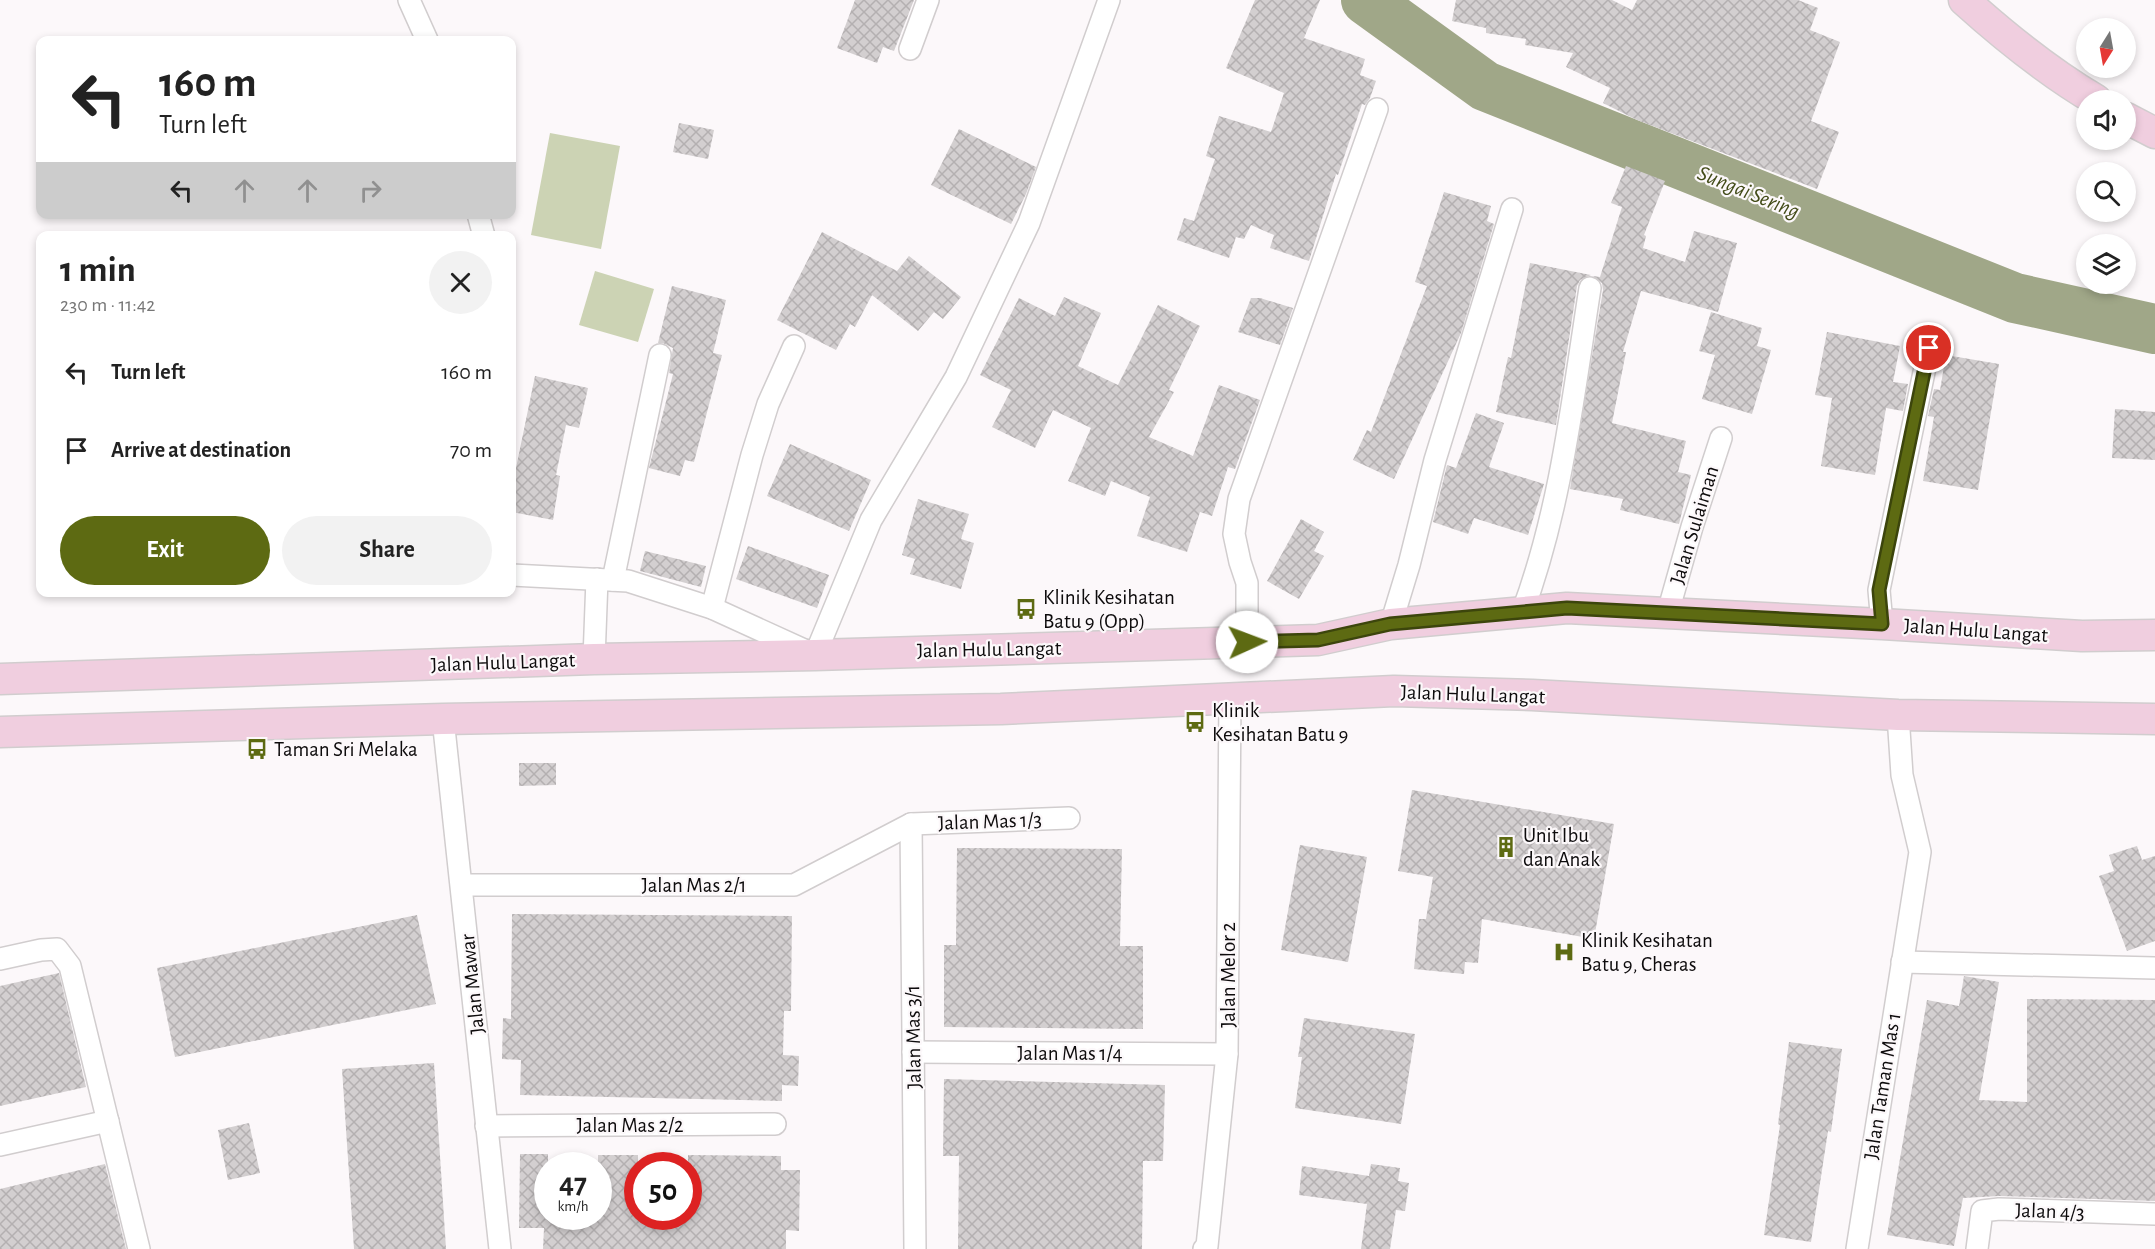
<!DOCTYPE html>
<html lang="en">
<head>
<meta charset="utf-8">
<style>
  body { margin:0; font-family:"Alegreya Sans",sans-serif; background:#f2f2f2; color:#222; height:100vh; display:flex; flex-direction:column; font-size:22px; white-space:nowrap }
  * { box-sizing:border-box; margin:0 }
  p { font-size:20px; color:#767676 }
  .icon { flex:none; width:33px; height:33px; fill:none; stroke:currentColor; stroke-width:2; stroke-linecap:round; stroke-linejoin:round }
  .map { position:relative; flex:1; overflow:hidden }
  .panel { position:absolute; left:36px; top:231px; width:480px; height:366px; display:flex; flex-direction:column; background:#fff; border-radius:12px; box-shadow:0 3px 9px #0003 }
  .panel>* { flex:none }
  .banner { position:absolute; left:36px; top:36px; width:480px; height:183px; border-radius:12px; box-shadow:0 3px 9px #0003; background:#fff; color:#222; overflow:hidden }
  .needle { width:39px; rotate:191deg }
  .fabs { position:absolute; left:2076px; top:18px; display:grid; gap:12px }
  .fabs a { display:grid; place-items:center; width:60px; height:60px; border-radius:50%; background:#fff; box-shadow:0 3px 9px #0003; font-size:30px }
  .speed { position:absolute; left:534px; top:1152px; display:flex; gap:12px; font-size:30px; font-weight:700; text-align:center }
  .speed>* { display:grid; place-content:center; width:78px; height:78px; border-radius:50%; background:#fff; box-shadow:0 3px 9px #0003; line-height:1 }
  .speed small { font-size:15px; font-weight:400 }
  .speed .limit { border:9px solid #d22; background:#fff; color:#111 }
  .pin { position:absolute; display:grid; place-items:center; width:51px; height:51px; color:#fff; margin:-26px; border:3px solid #fff; border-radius:50%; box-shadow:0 2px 6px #0007 }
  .me { position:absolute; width:66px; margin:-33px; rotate:88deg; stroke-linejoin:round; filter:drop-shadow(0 0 4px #0008) }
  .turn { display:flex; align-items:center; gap:21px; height:126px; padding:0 24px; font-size:27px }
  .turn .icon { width:78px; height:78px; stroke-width:2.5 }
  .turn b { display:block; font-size:42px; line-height:51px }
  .lanes { display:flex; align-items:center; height:57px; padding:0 24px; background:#0003; justify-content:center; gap:30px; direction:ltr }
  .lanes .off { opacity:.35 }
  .round { display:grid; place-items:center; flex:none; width:63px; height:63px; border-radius:32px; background:#f2f2f2 }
  .headline { display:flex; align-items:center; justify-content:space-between; height:102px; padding:0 24px }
  h1 { font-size:36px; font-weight:700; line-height:45px }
  .action { display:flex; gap:12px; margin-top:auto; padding:12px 24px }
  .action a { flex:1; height:69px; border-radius:36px; background:#5d6a12; color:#fff; font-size:24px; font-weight:700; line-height:69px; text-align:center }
  .action a+a { background:#f2f2f2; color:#222 }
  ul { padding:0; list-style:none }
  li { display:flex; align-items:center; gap:18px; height:78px; padding:0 24px }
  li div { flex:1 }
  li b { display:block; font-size:22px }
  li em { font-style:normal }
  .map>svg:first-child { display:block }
  .grass { fill:#ccd3b4 }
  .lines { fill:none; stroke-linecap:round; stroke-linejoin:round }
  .river { stroke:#a0a788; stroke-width:50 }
  .building { fill:url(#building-cross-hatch) }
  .street-casing { stroke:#d1cdce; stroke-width:24 }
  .secondary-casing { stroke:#d1cdce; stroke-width:33 }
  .street { stroke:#fff; stroke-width:21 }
  .secondary { stroke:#f0cedf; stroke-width:30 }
  .route-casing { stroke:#3c450c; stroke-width:15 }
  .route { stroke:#5d6a12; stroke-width:10 }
  .labels { text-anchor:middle; stroke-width:4.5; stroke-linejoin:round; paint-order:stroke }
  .street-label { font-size:21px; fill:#0d0b0c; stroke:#fcf8fa }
  .poi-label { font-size:21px; fill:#0d0b0c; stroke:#fcf8fa; text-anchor:start }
  .water-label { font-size:22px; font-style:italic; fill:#434c19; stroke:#fcf8fa }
</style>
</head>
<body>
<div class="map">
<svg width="2155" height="1249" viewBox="0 0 2155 1249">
  <defs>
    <pattern id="building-cross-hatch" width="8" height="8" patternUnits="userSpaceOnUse" patternTransform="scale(1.5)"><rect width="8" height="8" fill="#d3cfd0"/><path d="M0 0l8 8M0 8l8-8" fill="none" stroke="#b4b0b1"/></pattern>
  </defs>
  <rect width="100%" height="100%" fill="#fcf8fa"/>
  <!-- grass -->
  <g class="grass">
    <polygon points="550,133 620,146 601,249 531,235"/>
    <polygon points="595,271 654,289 638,342 579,325"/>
  </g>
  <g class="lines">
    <!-- river -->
    <polyline class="river" points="1366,0 1485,86 2015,298 2155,329"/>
  </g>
  <!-- building -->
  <g class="building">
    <polygon points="855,0 914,0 894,51 883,47 877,63 837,48"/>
    <polygon points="1255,0 1320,0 1304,38 1365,59 1360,75 1376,81 1370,98 1365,105 1362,104 1338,175 1336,174 1309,261 1270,248 1274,235 1251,225 1244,239 1236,237 1229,258 1177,240 1184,218 1194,221 1215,159 1206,156 1219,116 1271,132 1284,93 1226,68"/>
    <polygon points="1456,0 1612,0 1632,10 1637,0 1798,0 1818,8 1810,30 1840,42 1811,121 1839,132 1817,189 1637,120 1603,103 1610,88 1566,67 1573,53 1525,45 1526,39 1486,33 1486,28 1452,21"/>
    <polygon points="679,123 714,130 708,159 673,152"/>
    <polygon points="959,129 1036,167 1026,194 1011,224 931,185"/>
    <polygon points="1626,166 1665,181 1644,235 1646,236 1643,248 1685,262 1694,231 1737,243 1718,312 1641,291 1623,352 1626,352 1612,423 1686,441 1678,472 1691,475 1679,524 1620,510 1623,499 1570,489 1603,290 1602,283 1593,276 1600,277 1622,207 1611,203"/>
    <polygon points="1444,192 1491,206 1487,221 1494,224 1461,333 1394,479 1353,460 1367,430 1371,432 1427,286 1415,282"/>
    <polygon points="822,232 897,271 909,256 961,297 943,319 934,312 918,331 872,295 855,327 850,324 836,350 777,320"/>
    <polygon points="1530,263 1591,275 1580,280 1577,286 1556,425 1496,412 1508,357 1511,358"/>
    <polygon points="672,286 726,300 713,353 722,355 694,462 685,460 680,476 649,468 673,374 669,373 673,348 663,343 658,343"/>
    <polygon points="1064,297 1101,313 1078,366 1118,385 1158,305 1200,326 1169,390 1174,392 1149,437 1193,456 1219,385 1260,400 1235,469 1228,467 1212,516 1200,512 1187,552 1137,536 1150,497 1111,481 1105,496 1068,481 1091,428 1053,410 1035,448 992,427 1011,390 980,375 1019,298 1055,316"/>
    <polygon points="1251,298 1260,298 1293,308 1280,345 1238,332"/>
    <polygon points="1711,312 1762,328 1757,346 1771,350 1752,414 1702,399 1715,355 1699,351"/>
    <polygon points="1827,332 1900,346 1893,382 1908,384 1903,411 1886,408 1875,475 1821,466 1832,398 1815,395"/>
    <polygon points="1946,355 1999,364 1978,490 1923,481 1934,417 1928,416 1934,389 1940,390"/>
    <polygon points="535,376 588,388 579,428 566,425 556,475 560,476 553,520 512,512 512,467 516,468"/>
    <polygon points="2115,409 2155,412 2155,460 2112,458"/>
    <polygon points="1476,413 1504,423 1489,467 1544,484 1528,535 1474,518 1468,534 1433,522 1447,465 1456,468"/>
    <polygon points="790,444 871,480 849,531 767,496"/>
    <polygon points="918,499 969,514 961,539 974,543 961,589 910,574 915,559 902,555"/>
    <polygon points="1301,519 1324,532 1314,551 1324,556 1299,599 1267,581"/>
    <polygon points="748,546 829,575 817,608 736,579"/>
    <polygon points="645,551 706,566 701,587 640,571"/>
    <polygon points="519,763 556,763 556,785 519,786"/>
    <polygon points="1412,790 1614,824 1594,939 1482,919 1478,963 1465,962 1464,974 1414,969 1419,919 1426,919 1433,877 1398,871"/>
    <polygon points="1300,845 1367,857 1348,962 1281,950"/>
    <polygon points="2137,846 2142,860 2155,856 2155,941 2127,951 2099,876 2114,871 2109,855"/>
    <polygon points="957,848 1122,849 1120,946 1143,946 1143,1029 944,1027 944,945 956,945"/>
    <polygon points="512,914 792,916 791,1011 784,1011 783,1055 799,1056 798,1086 782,1085 782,1101 520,1095 521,1060 502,1059 503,1018 511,1019"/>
    <polygon points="417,915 436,1004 175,1057 157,968"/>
    <polygon points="59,973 86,1087 0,1106 0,986"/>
    <polygon points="1964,976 1999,982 1979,1100 2027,1102 2027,999 2155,1000 2155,1201 1999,1196 1963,1198 1954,1246 1887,1235 1927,1000 1959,1006"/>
    <polygon points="1304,1018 1415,1034 1401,1124 1295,1108 1302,1057 1298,1057"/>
    <polygon points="1789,1042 1842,1049 1831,1132 1828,1131 1811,1242 1764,1235 1780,1125 1778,1124"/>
    <polygon points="434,1063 446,1249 354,1249 342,1069"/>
    <polygon points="944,1079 1165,1085 1163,1161 1143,1161 1142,1249 958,1249 959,1156 943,1156"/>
    <polygon points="249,1123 260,1173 228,1180 218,1130"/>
    <polygon points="520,1154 548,1154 548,1216 598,1216 598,1155 638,1155 638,1216 688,1216 688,1155 781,1156 781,1170 800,1170 799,1231 786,1230 786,1249 543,1249 544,1228 519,1228"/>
    <polygon points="105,1164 126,1249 0,1249 0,1189"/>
    <polygon points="1371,1164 1400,1168 1398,1181 1409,1183 1405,1211 1396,1210 1390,1249 1361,1249 1367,1204 1299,1195 1302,1166 1369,1176"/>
  </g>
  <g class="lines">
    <defs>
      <g id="street">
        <polyline points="409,0 427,40"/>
        <polyline points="910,49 928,0"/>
        <polyline points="478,214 484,236"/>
        <polyline points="512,575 628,581 712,608 815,655 871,520 956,377 1029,223 1109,0"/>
        <polyline points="613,580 660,355"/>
        <polyline points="712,608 752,455 768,404 794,346"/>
        <polyline points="1668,612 1692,527 1721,438"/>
        <path d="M1522 613C1561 509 1573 397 1590 288"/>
        <polyline points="1391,624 1409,565 1435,460 1512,209"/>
        <polyline points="1882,624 1879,590 1929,348"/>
        <polyline points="1247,642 1247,583 1240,562 1234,534 1239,499 1377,109"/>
        <polyline points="594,659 597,579"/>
        <polyline points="443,719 500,1249"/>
        <polyline points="911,824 915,1249"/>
        <polyline points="462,885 794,885 911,824 1069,818"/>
        <polyline points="0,959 41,950 57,949 70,966 139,1249"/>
        <polyline points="1902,962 2155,968"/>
        <polyline points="913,1052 1227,1054"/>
        <polyline points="486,1126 775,1124"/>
        <polyline points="0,1145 108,1121"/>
        <polyline points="1204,1249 1207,1246 1227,1054 1230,699"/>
        <polyline points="1857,1249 1920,852 1902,775 1898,715"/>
        <polyline points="1977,1249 1982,1211 1999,1209 2155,1214"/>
      </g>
      <g id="secondary">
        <path d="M1964 0C2004 36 2050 73 2096 100"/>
        <polyline points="2126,118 2155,133"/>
        <polyline points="0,679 594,659 815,655 1318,640 1391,624 1567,608 1882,624 2082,636 2155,635"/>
        <polyline points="0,732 443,719 1001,709 1394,691 1532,695 1898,715 2155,719"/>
      </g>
    </defs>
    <!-- street casing -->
    <use href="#street" class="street-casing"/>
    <!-- secondary casing -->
    <use href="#secondary" class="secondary-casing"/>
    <!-- street -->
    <use href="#street" class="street"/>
    <!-- secondary -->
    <use href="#secondary" class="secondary"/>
  </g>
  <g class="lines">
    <defs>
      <polyline id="route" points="1247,642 1318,640 1390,624 1567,608 1882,624 1879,590 1929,348"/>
    </defs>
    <!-- route casing -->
    <use href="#route" class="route-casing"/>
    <!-- route -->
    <use href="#route" class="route"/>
  </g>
  <!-- icons -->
  <defs>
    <symbol id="bus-bare" viewBox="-9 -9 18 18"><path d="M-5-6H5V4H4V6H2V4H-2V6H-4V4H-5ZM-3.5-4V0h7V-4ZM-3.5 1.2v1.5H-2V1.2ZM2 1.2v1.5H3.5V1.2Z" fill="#5d6a12" stroke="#fcf8fa" stroke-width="2.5" paint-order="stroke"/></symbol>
    <symbol id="building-bare" viewBox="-9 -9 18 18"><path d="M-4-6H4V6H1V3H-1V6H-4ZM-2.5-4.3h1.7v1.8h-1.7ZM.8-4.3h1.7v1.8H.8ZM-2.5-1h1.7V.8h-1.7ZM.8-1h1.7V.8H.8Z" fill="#5d6a12" stroke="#fcf8fa" stroke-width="2.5" paint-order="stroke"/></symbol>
    <symbol id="hospital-bare" viewBox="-9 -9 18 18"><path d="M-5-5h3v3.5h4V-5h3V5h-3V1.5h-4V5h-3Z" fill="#5d6a12" stroke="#fcf8fa" stroke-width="2.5" paint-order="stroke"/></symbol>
  </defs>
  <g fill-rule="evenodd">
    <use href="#bus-bare" x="1011" y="594" width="30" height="30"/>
    <use href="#bus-bare" x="1180" y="707" width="30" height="30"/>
    <use href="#bus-bare" x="242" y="734" width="30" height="30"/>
    <use href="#building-bare" x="1491" y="832" width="30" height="30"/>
    <use href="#hospital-bare" x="1549" y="937" width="30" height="30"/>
  </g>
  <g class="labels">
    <!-- street labels -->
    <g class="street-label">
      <text transform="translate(1694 525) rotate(-73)" y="7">Jalan Sulaiman</text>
      <text transform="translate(1976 630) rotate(4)" y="7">Jalan Hulu Langat</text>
      <text transform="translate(989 649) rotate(-1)" y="7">Jalan Hulu Langat</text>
      <text transform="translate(503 662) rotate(-2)" y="7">Jalan Hulu Langat</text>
      <text transform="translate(1473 694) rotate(2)" y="7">Jalan Hulu Langat</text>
      <text transform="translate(990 821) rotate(-2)" y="7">Jalan Mas 1/3</text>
      <text x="694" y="892">Jalan Mas 2/1</text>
      <text transform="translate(1228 975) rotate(-90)" y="7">Jalan Melor 2</text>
      <text transform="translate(472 984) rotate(-96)" y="7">Jalan Mawar</text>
      <text transform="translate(913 1037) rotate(-91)" y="7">Jalan Mas 3/1</text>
      <text x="1070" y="1060">Jalan Mas 1/4</text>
      <text transform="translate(1882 1086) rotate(-81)" y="7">Jalan Taman Mas 1</text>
      <text x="630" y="1132">Jalan Mas 2/2</text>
      <text transform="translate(2050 1211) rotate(2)" y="7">Jalan 4/3</text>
    </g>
    <!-- poi labels -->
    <g class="poi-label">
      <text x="1043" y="604">Klinik Kesihatan<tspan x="1043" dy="24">Batu 9 (Opp)</tspan></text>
      <text x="1212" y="717">Klinik<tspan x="1212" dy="24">Kesihatan Batu 9</tspan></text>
      <text x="274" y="756">Taman Sri Melaka</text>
      <text x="1523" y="842">Unit Ibu<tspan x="1523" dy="24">dan Anak</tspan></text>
      <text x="1581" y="947">Klinik Kesihatan<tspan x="1581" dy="24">Batu 9, Cheras</tspan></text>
    </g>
    <!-- water labels -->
    <g class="water-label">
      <text transform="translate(1749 191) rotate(22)" y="8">Sungai Sering</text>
    </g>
  </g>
</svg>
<div class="fabs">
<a><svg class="needle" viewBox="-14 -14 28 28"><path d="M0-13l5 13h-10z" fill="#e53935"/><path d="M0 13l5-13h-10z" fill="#767676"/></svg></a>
<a><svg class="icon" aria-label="sound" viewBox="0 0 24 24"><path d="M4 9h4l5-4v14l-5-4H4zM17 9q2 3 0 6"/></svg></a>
<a><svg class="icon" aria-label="search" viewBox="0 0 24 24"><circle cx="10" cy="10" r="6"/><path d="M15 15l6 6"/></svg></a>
<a><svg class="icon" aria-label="layers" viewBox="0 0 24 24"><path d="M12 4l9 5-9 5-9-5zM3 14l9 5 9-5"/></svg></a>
</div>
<div class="speed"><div>47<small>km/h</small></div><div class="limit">50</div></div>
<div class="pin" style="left:1929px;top:348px;background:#d93025"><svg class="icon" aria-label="arrive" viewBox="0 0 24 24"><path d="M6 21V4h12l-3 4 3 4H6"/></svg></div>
<svg class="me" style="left:1247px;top:642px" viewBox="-20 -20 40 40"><circle r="19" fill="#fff"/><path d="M0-13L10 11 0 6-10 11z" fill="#5d6a12"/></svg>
<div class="banner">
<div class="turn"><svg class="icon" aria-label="left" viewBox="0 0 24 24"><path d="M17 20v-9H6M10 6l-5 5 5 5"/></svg><div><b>160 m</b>Turn left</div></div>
<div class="lanes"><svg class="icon" aria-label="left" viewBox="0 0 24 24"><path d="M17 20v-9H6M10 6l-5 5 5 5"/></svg><svg class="icon off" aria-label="ahead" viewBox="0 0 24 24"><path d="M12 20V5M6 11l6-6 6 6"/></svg><svg class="icon off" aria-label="ahead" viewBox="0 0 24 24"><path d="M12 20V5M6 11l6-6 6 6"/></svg><svg class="icon off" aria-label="right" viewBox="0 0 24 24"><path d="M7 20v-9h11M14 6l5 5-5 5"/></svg></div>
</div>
<section class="panel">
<div class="headline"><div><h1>1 min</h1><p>230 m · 11:42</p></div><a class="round"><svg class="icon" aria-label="close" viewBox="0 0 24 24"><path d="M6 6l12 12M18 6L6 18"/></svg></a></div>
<ul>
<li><svg class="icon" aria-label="left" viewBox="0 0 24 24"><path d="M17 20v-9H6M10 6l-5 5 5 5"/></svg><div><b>Turn left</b></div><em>160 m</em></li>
<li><svg class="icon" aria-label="arrive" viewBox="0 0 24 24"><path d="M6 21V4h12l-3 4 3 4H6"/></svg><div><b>Arrive at destination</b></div><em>70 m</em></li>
</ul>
<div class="action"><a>Exit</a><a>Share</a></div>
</section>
</div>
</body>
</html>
